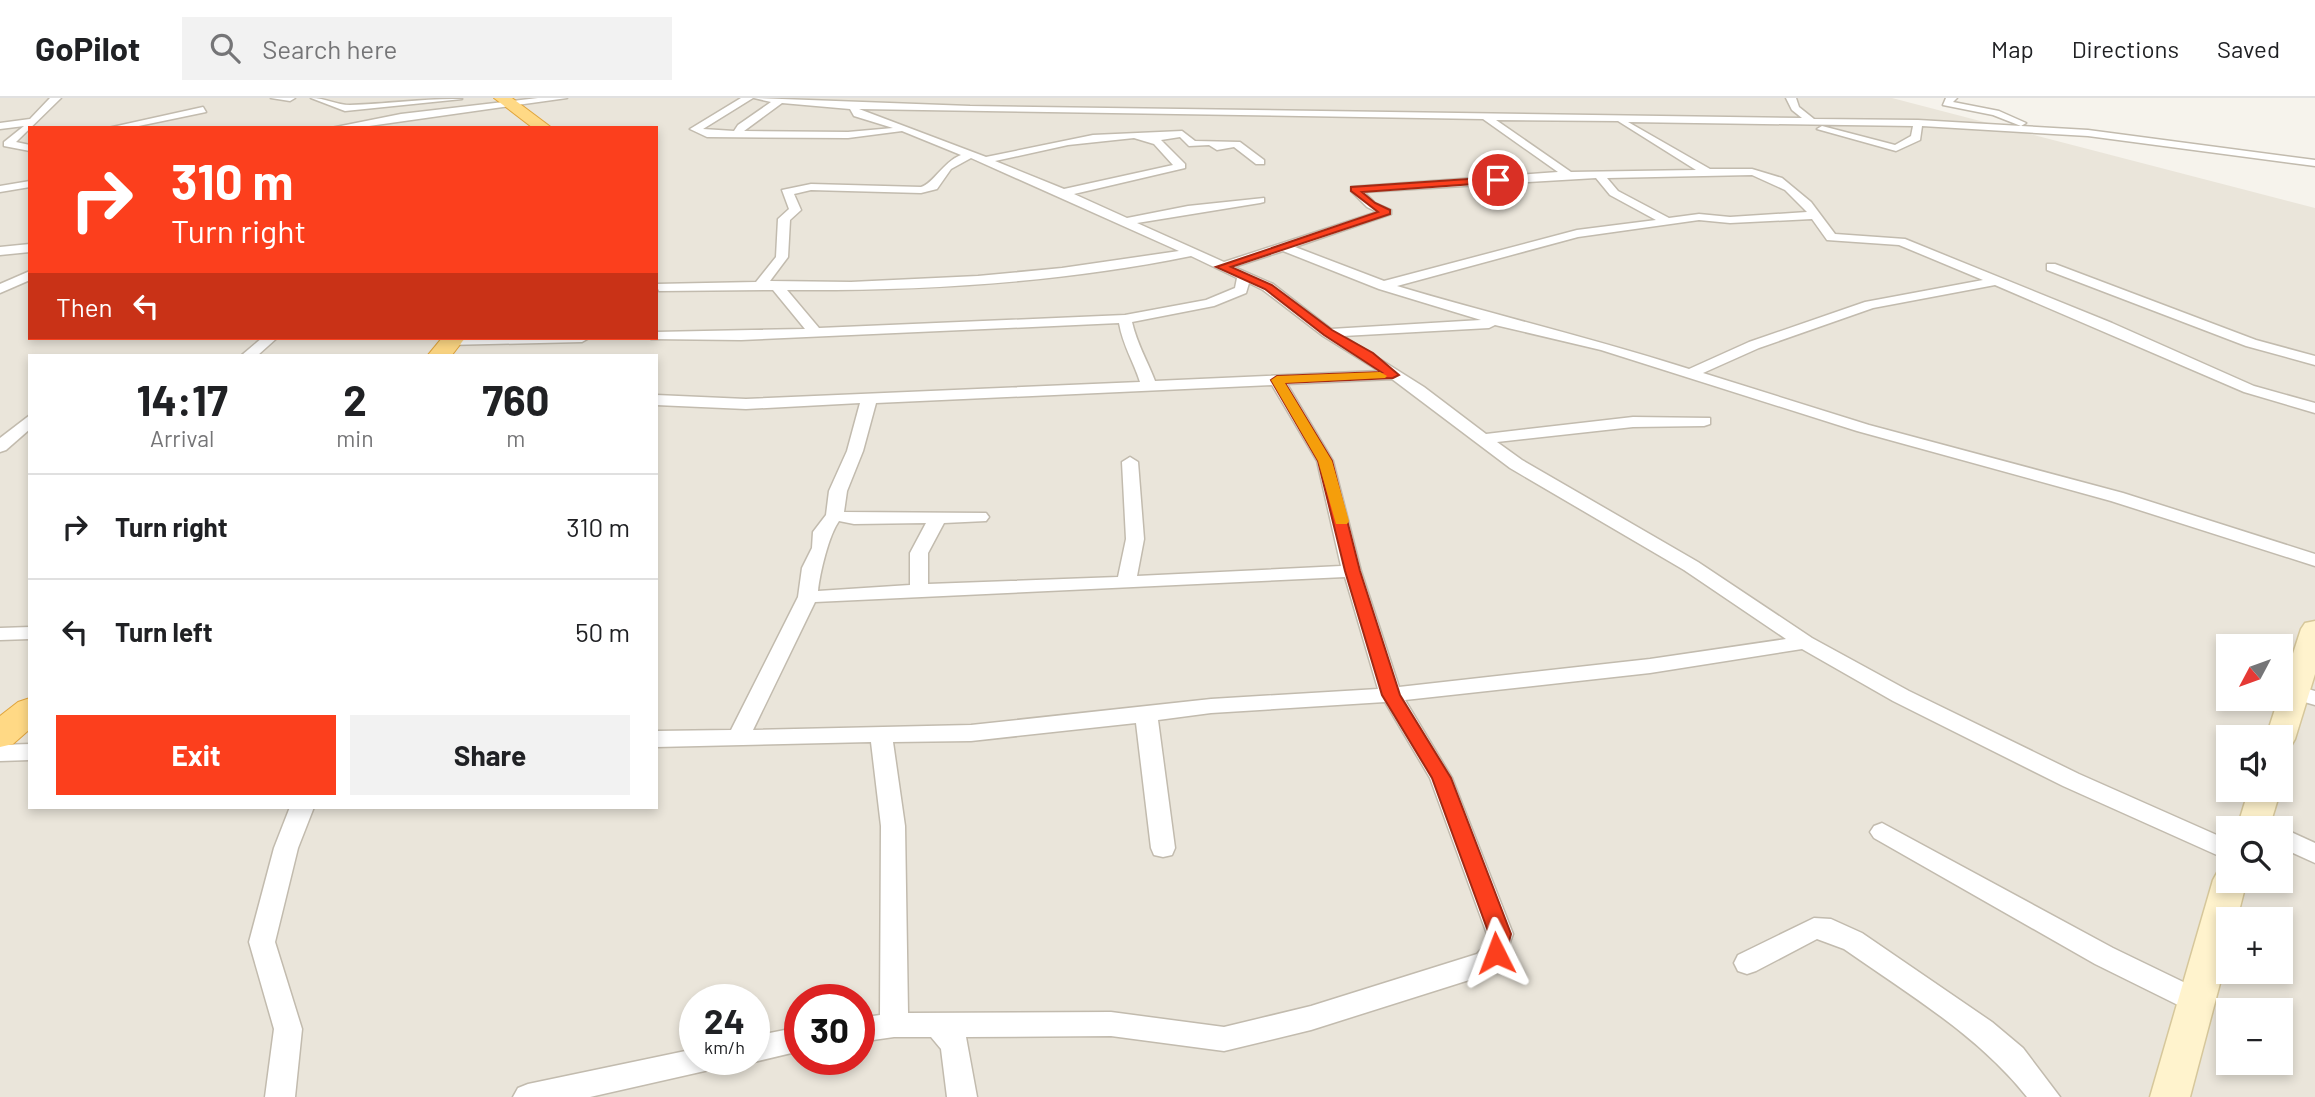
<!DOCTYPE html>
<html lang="en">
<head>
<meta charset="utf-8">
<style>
  body { margin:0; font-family:Barlow,sans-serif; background:#f2f2f2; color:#202124; height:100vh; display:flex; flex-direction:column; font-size:26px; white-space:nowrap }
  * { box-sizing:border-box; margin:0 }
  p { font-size:23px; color:#757577 }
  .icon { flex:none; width:38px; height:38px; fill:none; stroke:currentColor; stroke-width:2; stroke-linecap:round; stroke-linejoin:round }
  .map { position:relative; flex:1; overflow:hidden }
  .drawer { position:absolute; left:28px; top:256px; width:630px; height:455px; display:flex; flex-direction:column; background:#fff; border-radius:0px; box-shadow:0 4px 10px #0003 }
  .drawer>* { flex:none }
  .banner { position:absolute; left:28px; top:28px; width:630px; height:214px; border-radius:0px; box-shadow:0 4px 10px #0003; background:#fc3f1d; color:#fff; overflow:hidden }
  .needle { width:46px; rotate:229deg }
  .tools { position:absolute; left:2216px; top:536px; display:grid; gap:14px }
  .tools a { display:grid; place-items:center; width:77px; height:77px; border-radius:0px; background:#fff; box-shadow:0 4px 10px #0003; font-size:35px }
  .speed { position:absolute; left:679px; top:886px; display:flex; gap:14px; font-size:35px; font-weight:700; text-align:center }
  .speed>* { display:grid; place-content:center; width:91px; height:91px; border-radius:50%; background:#fff; box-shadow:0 4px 10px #0003; line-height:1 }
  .speed small { font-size:18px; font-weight:400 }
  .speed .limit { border:10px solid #d22; background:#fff; color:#111 }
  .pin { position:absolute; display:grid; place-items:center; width:60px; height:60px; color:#fff; margin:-30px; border:4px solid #fff; border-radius:50%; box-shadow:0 2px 7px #0007 }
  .me { position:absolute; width:77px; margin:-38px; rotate:357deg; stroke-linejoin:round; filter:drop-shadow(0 0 5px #0008) }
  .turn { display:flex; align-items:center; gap:24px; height:147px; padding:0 28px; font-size:32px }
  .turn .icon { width:91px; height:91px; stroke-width:2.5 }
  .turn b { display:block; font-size:49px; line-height:60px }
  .then { display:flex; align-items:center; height:66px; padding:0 28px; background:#0003; gap:14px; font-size:26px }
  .eta { display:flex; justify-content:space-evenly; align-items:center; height:119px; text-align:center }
  .eta b { font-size:42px; font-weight:700; line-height:49px }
  .button { display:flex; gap:14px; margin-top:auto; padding:14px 28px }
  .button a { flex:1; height:80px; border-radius:0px; background:#fc3f1d; color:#fff; font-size:28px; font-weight:700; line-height:80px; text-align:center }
  .button a+a { background:#f2f2f2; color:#202124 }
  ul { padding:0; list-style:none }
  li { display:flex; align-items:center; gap:21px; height:105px; padding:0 28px; border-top:2px solid #e0e0e0 }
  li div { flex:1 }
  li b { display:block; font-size:26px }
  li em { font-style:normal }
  header { display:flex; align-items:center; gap:42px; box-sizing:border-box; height:98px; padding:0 35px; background:#fff; border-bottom:2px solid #e0e0e0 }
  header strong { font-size:33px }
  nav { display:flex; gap:38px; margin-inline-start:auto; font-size:24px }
  .search { width:490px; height:63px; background:#f2f2f2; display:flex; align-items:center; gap:18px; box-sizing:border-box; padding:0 24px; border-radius:0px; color:#757577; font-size:26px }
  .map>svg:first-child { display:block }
  .residential { fill:#eae5da; fill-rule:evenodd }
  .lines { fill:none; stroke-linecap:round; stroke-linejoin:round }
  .minor-casing { stroke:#c2bbae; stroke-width:3 }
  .secondary-casing { stroke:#d6c79b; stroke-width:3 }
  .trunk-casing { stroke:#e0a43c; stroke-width:2 }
  .minor { fill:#fff; fill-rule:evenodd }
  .secondary { fill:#fff3cd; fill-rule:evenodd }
  .trunk { fill:#ffd985; fill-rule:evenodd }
  .route { fill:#fc3f1d; stroke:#a42913; stroke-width:2 }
  .slow { fill:#f59e0b }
</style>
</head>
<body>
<header>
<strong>GoPilot</strong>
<div class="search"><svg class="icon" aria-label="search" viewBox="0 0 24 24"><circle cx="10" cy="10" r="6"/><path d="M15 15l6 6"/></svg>Search here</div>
<nav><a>Map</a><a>Directions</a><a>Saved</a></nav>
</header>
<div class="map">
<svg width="2315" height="999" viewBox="0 0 2315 999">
  <rect width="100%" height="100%" fill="#f6f3ec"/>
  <!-- residential -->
  <path class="residential" d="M0 0H1892L2315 110V999H0ZM30 30H656V240H30ZM30 257H656V709H30ZM2228 548H2280V600H2228ZM2228 639H2280V691H2228ZM2228 730H2280V782H2228ZM2228 821H2280V873H2228ZM695 901H754V961H695ZM800 901H859V961H800ZM2228 912H2280V964H2228Z"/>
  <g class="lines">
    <defs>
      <g id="minor">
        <polygon points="50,0 61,0 16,44 30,47 30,53 4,48 4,44 24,28 0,31 0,25 30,21"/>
        <polygon points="271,0 295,0 290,3"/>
        <path d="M311 0C325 0 337 7 350 7 386 6 427 0 462 1L345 13Z"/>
        <polygon points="538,0 567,0 355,30 331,30 401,16"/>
        <path d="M741 0H753L703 31 734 33 738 27 771 4 754 0 970 8 1802 20 1792 12 1786 0H1796L1799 9 1814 21 1918 22 2088 32 2315 62V68L2088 38 1922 28 1920 42 1896 53 1817 31 1822 28 1895 47 1911 38 1913 28 1628 24 1710 71H1752L1782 80 1811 104 1835 136 1905 141 2112 225 2254 288 2315 305V315L2244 294 1995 187 1873 210 1759 250 1703 275 1869 327 2123 395 2315 456V468L2111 403 1857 333 1601 252 1495 227 1489 230 1343 238 1424 289 1486 336 1633 319 1710 320V326L1704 328 1633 329 1497 344 1522 362 1698 464 1812 540 1909 593 2079 676 2228 742V762L2063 688 1893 603 1802 551 1650 575 1405 602 1452 680 1513 836 1503 863 1485 877 1311 932 1224 953 1111 938 966 939 977 999H947L941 951 931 939H894L859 944V920L880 917 881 728 871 644 656 649V633L731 632 798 499 802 470 812 450 813 434 826 417 829 393 847 353 860 305 746 311 656 307V297L746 301 1140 284C1133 262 1123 248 1119 225L741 242 651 241 656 240V234L805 231 773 192 659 193 656 186 756 184 776 159 778 121 789 111 782 92 811 86 921 89C933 86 943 64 961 57L902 33 848 40 707 39 690 31ZM782 5 850 11 854 18 893 30 848 34 744 33ZM859 11 1483 21 1558 74 1351 89V93L1367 109 1377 114 1224 164 1137 125 1260 105 1264 104V100L1188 108 1127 120 1074 96 1185 70V66L1161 42 1180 39 1189 48 1209 47 1217 52 1234 49 1256 66H1264V62L1240 44 1195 43 1182 33 1093 37 986 59ZM1496 22 1618 23 1696 72 1571 74ZM1134 40 1154 46 1173 67 1064 91 995 63 1068 47ZM971 60 1179 153 1062 170 978 178 851 184 770 183 788 159 790 122 801 112 794 96 811 92 921 95 937 91 951 71ZM1752 77 1785 92 1807 114 1730 119 1699 116 1669 120 1618 93 1607 80ZM1596 80 1610 97 1656 122 1577 132 1384 183 1295 149 1391 116V112L1375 105 1364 94ZM1812 121 1827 142 1899 147 1983 182 1865 204 1749 244 1689 271C1592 240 1494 217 1397 188L1578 139 1699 122 1730 125ZM1283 153 1379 191 1481 222 1331 231 1273 186 1234 169ZM1191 158 1237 180 1235 190 1206 202 1125 217 819 230 787 192C922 193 1059 185 1191 158ZM1249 185 1263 192 1323 238 1379 273 1155 283C1147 262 1137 246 1132 224L1214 208 1246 195ZM1392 281 1510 370 1684 472 1786 541 1650 561 1399 589 1361 473 1333 363 1287 286ZM1272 287 1317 363 1341 468 1137 478 1144 441 1138 364 1130 359 1122 364 1126 441 1118 479 928 486V455L944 425 986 423 989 419 986 415 844 414 847 393 863 353 876 305ZM839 423 854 426 926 425 910 455V487L818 493C820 474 829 437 839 423ZM1345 479 1378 591 1211 601 971 627 753 632 815 504ZM1385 604 1430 680 1487 836 1483 849 1477 856 1311 908 1224 929 1111 914 908 915 905 728 893 644 971 643 1136 625 1151 750 1154 757 1163 759 1172 757 1175 750 1158 622 1211 615Z"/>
        <polygon points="1946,0 1957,0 1953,4 1999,13 2026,25 2021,28 1993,17 1943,7"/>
        <polygon points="203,9 206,14 129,30 108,30"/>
        <polygon points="30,83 30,89 0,94 0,88"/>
        <polygon points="30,146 30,154 0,157 0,149"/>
        <polygon points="2047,166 2055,166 2256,242 2315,258 2315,267 2246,248 2047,172"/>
        <polygon points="30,173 30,182 0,195 0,186"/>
        <polygon points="262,240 277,240 258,257 242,257"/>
        <polygon points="452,240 589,240 582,244 446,247 446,241"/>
        <polygon points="30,317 30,331 6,352 0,354 0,340"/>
        <polygon points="30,529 30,541 0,542 0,530"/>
        <polygon points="2294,587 2315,593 2315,607 2287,599 2283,594 2287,589"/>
        <polygon points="30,646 30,662 0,663 0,647"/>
        <polygon points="290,709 314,709 298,750 275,844 302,931 295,999 265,999 274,931 249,844 274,750"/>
        <polygon points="1882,725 2113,850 2206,895 2210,903 2206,911 2196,915 2186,911 2095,866 1874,740 1870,734 1874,728"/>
        <polygon points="2280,729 2315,745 2315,765 2280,749 2280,730 2277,730"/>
        <path d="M1814 820 1831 821 1862 835 1992 924 2023 950 2060 999H2027C1978 937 1908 896 1844 851L1817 841 1756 873 1747 876 1738 873 1734 865 1738 857Z"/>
        <polygon points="800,929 800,953 754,964 746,961 754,961 754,938"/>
        <polygon points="695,951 695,961 722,961 718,970 590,999 513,999 518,990 528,986"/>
      </g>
      <g id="secondary">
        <polygon points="2315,523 2315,576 2295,641 2291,648 2280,651 2280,639 2266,639 2301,531 2305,525"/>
        <polygon points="2280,690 2281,691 2269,730 2237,730 2249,691"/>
        <polygon points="2228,769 2228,782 2247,782 2237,821 2228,821 2228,855 2190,999 2150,999 2213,782 2218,773"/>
      </g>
      <g id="trunk">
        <polygon points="494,0 512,0 552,30 533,30"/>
        <polygon points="442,240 465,240 452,257 428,257"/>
        <polygon points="30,600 30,631 13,646 0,649 0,618 18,604"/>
      </g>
    </defs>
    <!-- minor casing -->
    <use href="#minor" class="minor-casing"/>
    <!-- secondary casing -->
    <use href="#secondary" class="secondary-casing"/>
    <!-- trunk casing -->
    <use href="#trunk" class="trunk-casing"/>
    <!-- minor -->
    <use href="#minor" class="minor"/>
    <!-- secondary -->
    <use href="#secondary" class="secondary"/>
    <!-- trunk -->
    <use href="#trunk" class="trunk"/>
  </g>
  <!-- route -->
  <polygon class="route" points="1498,79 1501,84 1362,94 1375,105 1390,112 1390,116 1231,169 1272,187 1332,232 1373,255 1399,277 1393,280 1285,285 1332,363 1360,473 1400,597 1451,680 1511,836 1504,862 1496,864 1488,862 1485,855 1489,836 1432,680 1382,597 1345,473 1318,363 1271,282 1277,278 1381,274 1324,237 1265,191 1216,169 1378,114 1351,93 1351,89"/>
  <!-- slow -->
  <polygon class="slow" points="1380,274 1387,278 1385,280 1285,285 1332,363 1349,423 1347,426 1336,426 1318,363 1271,282 1277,278"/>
</svg>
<div class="tools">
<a><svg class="needle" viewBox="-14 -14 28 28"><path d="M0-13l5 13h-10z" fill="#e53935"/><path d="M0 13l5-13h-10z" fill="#757577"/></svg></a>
<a><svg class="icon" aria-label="sound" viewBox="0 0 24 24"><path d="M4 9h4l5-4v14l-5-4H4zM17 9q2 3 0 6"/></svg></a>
<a><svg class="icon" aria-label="search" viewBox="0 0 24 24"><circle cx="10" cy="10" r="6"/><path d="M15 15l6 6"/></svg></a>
<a>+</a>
<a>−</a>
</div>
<div class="speed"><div>24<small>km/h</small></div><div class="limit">30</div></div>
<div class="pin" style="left:1498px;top:82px;background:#d93025"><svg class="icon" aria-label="arrive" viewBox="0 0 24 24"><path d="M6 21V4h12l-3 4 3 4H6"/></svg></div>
<svg class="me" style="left:1496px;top:855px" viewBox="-20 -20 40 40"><path d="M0-17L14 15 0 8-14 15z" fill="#fc3f1d" stroke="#fff" stroke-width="4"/></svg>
<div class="banner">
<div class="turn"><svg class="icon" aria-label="right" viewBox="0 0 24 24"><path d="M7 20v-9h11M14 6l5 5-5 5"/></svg><div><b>310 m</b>Turn right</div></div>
<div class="then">Then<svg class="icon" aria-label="left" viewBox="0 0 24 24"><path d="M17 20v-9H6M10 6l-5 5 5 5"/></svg></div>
</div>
<section class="drawer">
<div class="eta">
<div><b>14:17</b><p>Arrival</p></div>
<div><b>2</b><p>min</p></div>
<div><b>760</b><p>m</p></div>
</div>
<ul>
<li><svg class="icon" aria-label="right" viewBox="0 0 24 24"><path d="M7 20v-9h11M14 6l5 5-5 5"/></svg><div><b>Turn right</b></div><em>310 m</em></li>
<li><svg class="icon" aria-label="left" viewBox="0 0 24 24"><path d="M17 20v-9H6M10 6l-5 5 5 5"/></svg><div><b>Turn left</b></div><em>50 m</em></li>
</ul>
<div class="button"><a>Exit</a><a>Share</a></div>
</section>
</div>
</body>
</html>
